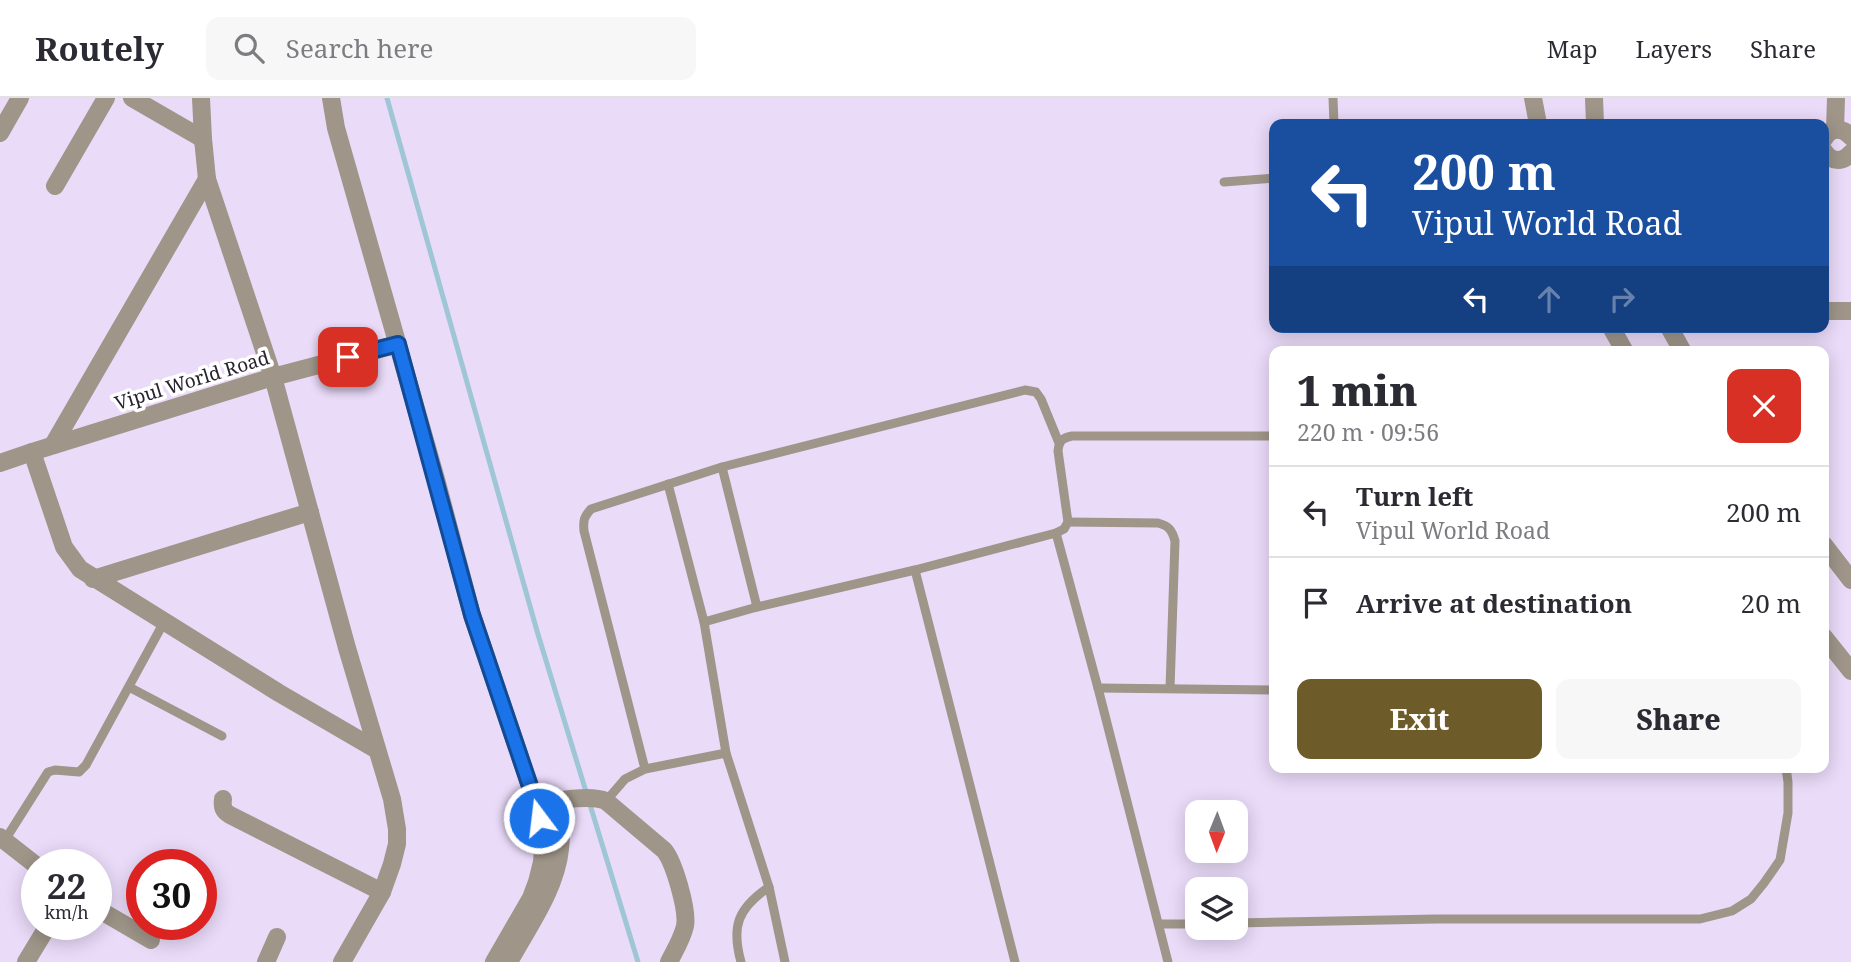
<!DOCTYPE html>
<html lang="en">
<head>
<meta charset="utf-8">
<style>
  body { margin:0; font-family:"Noto Serif",serif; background:#f7f7f7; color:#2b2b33; height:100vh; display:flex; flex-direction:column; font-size:26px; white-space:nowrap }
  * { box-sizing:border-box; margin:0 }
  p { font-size:23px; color:#7c7c81 }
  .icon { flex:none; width:38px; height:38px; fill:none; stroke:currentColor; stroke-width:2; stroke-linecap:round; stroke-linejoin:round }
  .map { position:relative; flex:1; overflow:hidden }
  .side { position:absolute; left:1269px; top:248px; width:560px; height:427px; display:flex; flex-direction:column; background:#fff; border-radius:14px; box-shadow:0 4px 18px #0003 }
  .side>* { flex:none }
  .guide { position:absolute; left:1269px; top:21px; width:560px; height:214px; border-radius:14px; box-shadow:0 4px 18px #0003; background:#1a4fa0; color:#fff; overflow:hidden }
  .needle { width:46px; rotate:181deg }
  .buttons { position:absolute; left:1185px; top:702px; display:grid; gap:14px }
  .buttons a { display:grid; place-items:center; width:63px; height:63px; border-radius:14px; background:#fff; box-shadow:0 4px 18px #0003; font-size:35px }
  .speed { position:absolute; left:21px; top:751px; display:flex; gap:14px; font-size:35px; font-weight:700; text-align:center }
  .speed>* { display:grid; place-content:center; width:91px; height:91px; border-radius:50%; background:#fff; box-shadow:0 4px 18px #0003; line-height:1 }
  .speed small { font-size:18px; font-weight:400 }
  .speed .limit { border:10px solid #d22; background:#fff; color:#111 }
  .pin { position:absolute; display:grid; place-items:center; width:60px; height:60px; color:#fff; margin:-30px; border-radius:14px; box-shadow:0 4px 10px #0006 }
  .me { position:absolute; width:77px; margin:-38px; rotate:345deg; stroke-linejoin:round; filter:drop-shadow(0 0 5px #0008) }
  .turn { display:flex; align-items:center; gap:24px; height:147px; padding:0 28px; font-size:32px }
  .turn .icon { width:91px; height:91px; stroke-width:2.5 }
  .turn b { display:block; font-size:49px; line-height:60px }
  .lanes { display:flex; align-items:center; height:66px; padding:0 28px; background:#0003; justify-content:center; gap:35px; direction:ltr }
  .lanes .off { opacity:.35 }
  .round { display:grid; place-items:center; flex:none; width:74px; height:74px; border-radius:14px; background:#f7f7f7 }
  .summary { display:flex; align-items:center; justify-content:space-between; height:119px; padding:0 28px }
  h1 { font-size:42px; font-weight:800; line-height:52px }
  .action { display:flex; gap:14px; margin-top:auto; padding:14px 28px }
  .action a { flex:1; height:80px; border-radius:14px; background:#6e5b2a; color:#fff; font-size:28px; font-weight:800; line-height:80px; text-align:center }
  .action a+a { background:#f7f7f7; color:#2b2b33 }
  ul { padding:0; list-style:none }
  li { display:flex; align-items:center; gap:21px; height:91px; padding:0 28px; border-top:2px solid #e1e1e2 }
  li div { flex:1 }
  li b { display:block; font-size:26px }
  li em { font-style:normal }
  header { display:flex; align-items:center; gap:42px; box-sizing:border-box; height:98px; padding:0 35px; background:#fff; border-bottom:2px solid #e1e1e2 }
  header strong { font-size:33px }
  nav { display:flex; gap:38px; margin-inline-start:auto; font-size:24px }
  .search { width:490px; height:63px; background:#f7f7f7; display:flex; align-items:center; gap:18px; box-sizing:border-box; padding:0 24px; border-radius:14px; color:#7c7c81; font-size:26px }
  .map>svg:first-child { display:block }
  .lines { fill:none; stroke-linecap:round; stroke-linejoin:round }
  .stream { stroke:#9ec6d4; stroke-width:5 }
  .service { stroke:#9f9589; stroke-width:9 }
  .minor { stroke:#9f9589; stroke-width:18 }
  .route-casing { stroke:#114b97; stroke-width:18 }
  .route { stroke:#1a73e8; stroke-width:12 }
  .labels { text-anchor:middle; stroke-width:7; stroke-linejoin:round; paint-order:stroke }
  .street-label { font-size:19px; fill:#27222d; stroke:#fff }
</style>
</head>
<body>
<header>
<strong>Routely</strong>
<div class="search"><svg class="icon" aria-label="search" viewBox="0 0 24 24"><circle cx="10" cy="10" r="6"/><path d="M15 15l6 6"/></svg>Search here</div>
<nav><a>Map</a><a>Layers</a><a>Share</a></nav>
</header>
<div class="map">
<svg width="1851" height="864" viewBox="0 0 1851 864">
  <rect width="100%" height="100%" fill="#eadbf9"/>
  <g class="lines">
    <!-- stream -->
    <polyline class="stream" points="387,0 537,533 638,864"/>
    <!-- service -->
    <g class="service">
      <polyline points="1333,0 1334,26"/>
      <polyline points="1224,84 1274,80"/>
      <polyline points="722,369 757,509"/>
      <polyline points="668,386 704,524 726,655 769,789 785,864"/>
      <path d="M1068 424 1158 425C1169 428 1172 432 1175 443L1170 590"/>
      <polyline points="1056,435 1098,590 1168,864"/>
      <polyline points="915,472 1015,864"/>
      <path d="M704 524 757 509 915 472 1056 435 1064 431 1068 424 1058 353C1059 343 1062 340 1072 338H1274"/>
      <polyline points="129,589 222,638"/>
      <polyline points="1098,590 1274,592"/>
      <path d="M645 671 584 433C583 422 584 419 591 411L722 369 1025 292 1036 294 1041 301 1059 345"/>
      <polyline points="606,703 625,681 645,671 726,655"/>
      <polyline points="5,742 48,674 55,672 79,674 86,667 164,524"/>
      <polyline points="1236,825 1436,821 1700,821 1732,813 1751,801 1764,785 1780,762 1788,715 1788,684 1786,670"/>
      <polyline points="1159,826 1197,826"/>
      <path d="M741 864C731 828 738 810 769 789"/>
    </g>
    <!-- minor -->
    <g class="minor">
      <polyline points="132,0 203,41"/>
      <polyline points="201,0 203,41 207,81 273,279 347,550 392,701 397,731 397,746 392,766 382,794 342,864"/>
      <polyline points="331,0 336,30 436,381 472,517 536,706 543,751 542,764 537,784 531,800 494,864"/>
      <polyline points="1533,0 1538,26"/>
      <polyline points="1594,0 1595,26"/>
      <polyline points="1835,32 1836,0"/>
      <polyline points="0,35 20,0"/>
      <path d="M1824 41C1830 29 1843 29 1851 39"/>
      <path d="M1824 53C1831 64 1842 65 1851 55"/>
      <polyline points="55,88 106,0"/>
      <polyline points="1824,213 1851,213"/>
      <polyline points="1611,229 1625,254"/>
      <polyline points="1669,229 1683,254"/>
      <polyline points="53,347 207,81"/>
      <polyline points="32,354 64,449 80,471 279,595 377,652"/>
      <polyline points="0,365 32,354 273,279 398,246"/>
      <polyline points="1824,447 1851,482"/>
      <polyline points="93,481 310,414"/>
      <polyline points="1824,539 1851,573"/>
      <path d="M223 701C222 709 223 713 230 717L382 794"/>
      <path d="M536 706C555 703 589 696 606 703L664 752C674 764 688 812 685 828 682 841 675 852 669 864"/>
      <polyline points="0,739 37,768"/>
      <polyline points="96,810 151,842"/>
      <polyline points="26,864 49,826"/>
      <polyline points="266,864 277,839"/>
      <path d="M509 864C528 829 556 791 560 751 562 735 561 718 561 702"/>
    </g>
  </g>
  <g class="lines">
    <defs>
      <polyline id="route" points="348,259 398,246 472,517 536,706 539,720"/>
    </defs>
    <!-- route casing -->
    <use href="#route" class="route-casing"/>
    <!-- route -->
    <use href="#route" class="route"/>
  </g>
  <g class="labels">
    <!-- street labels -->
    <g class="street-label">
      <text transform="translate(192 282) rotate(-17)" y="7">Vipul World Road</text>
    </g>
  </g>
</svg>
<div class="buttons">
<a><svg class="needle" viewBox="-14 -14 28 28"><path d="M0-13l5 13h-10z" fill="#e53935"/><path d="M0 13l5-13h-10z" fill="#7c7c81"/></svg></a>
<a><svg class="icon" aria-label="layers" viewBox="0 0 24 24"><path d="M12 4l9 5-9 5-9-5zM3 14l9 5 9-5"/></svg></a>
</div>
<div class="speed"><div>22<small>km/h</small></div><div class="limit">30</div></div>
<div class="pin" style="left:348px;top:259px;background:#d93025"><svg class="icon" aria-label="arrive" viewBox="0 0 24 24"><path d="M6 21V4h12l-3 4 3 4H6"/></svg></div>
<svg class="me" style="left:539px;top:720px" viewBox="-20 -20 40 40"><circle r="17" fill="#1a73e8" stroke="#fff" stroke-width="3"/><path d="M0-11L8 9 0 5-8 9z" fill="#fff"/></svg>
<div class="guide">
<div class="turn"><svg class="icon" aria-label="left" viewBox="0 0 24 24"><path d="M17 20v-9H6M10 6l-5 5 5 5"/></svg><div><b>200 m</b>Vipul World Road</div></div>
<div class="lanes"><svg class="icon" aria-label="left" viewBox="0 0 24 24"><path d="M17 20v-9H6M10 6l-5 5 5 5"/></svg><svg class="icon off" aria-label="ahead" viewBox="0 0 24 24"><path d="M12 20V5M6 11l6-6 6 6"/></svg><svg class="icon off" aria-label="right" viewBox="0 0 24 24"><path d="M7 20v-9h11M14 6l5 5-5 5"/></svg></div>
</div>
<section class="side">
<div class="summary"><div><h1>1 min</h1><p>220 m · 09:56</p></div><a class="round" style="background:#d93025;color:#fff"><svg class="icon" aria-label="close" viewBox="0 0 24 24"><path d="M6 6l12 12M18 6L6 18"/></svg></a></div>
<ul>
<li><svg class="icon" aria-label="left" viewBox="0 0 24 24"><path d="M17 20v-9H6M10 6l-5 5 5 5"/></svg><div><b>Turn left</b><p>Vipul World Road</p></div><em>200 m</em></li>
<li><svg class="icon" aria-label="arrive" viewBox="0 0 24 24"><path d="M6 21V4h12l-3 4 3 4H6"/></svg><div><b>Arrive at destination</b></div><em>20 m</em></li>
</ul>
<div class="action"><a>Exit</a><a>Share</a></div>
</section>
</div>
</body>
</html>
